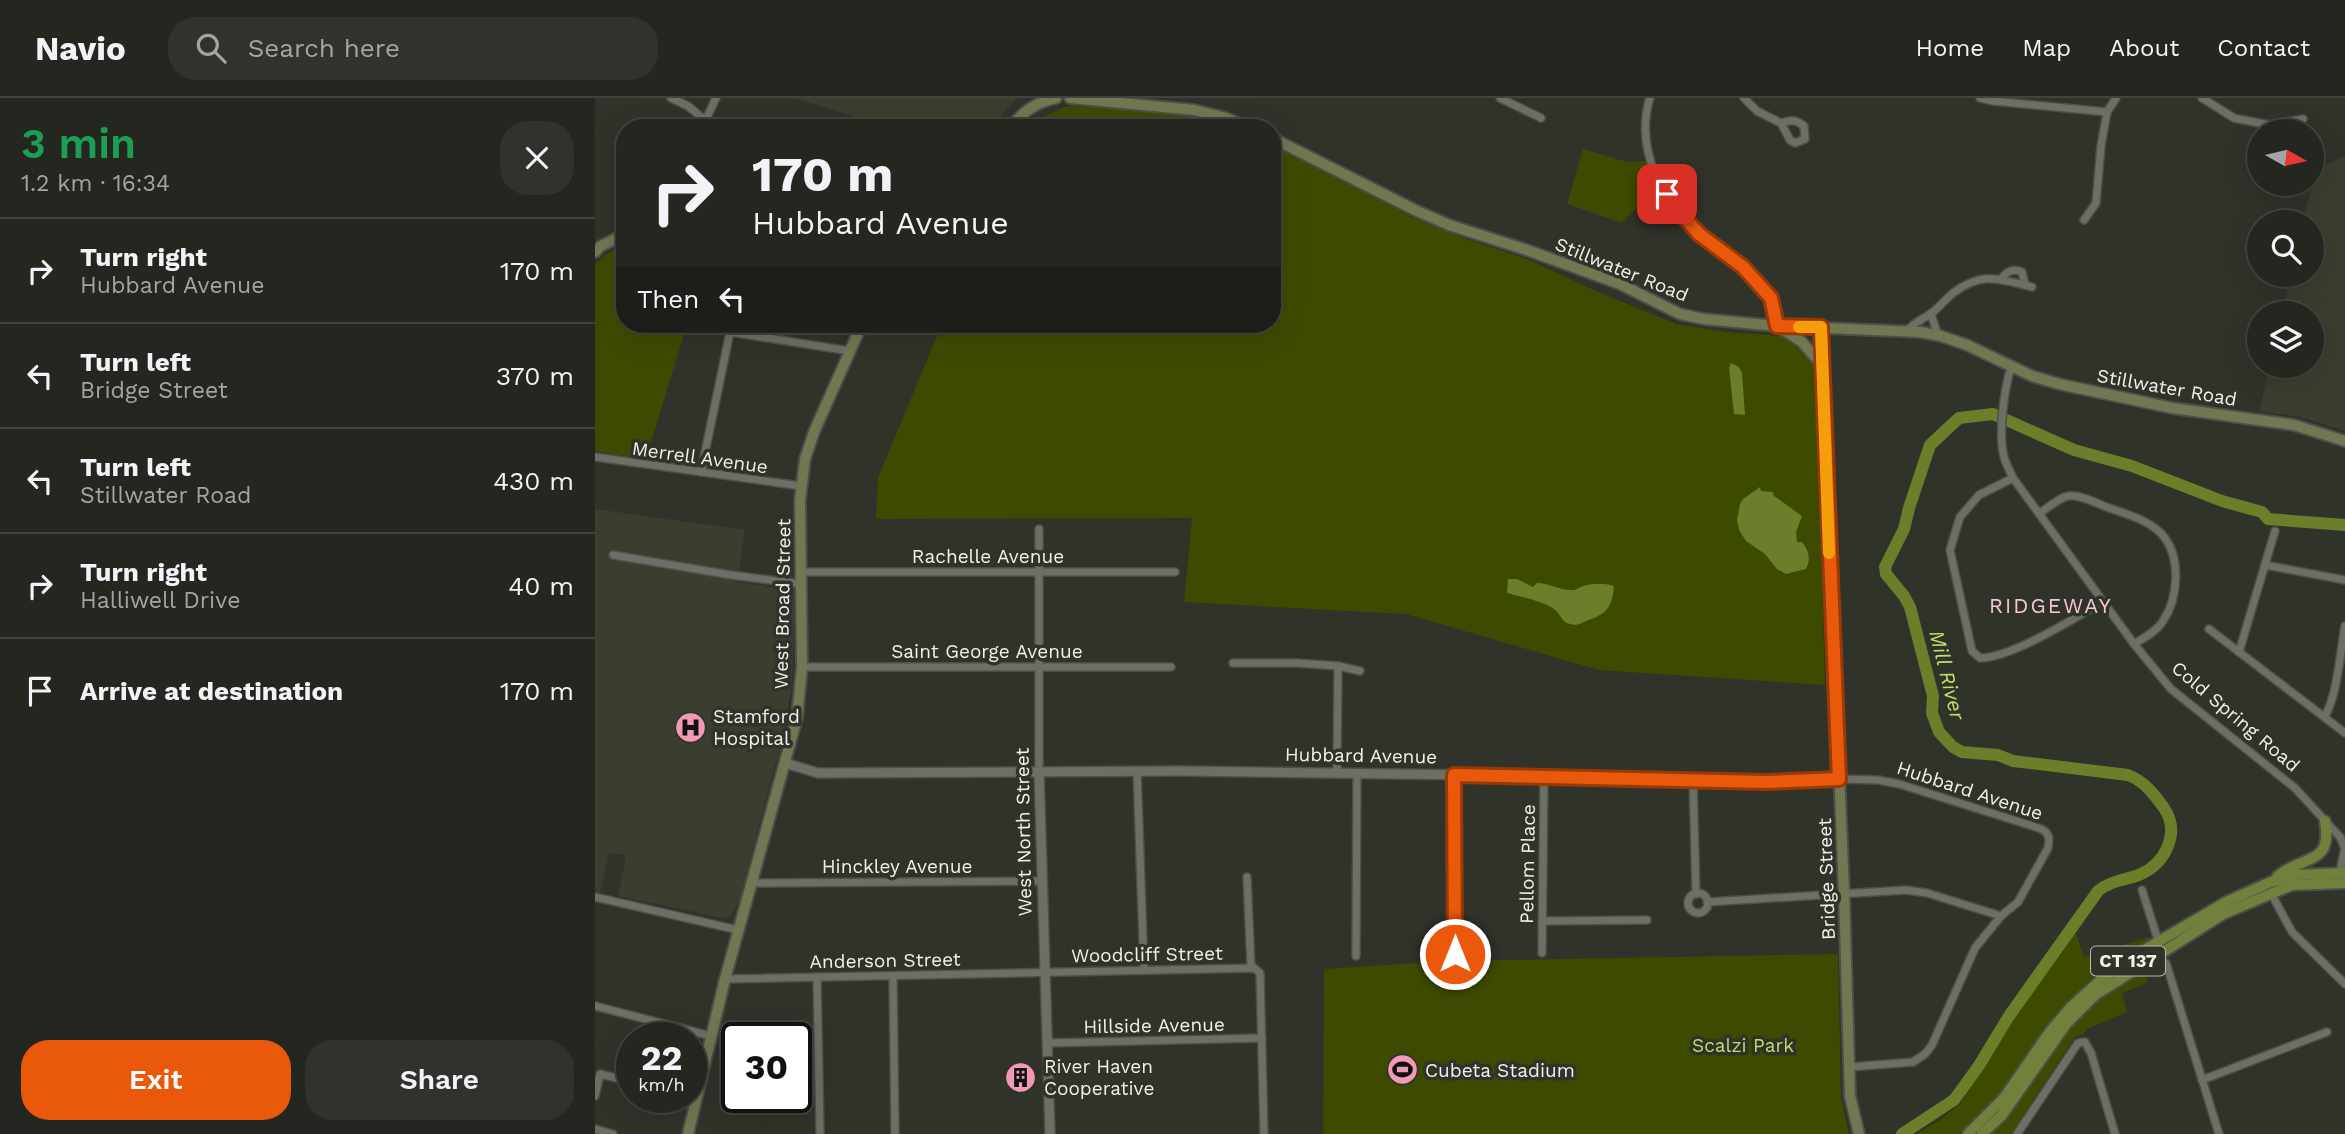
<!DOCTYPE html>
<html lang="en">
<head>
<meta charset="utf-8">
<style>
  body { margin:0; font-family:"Work Sans",sans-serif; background:#30322d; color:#f1f3f6; height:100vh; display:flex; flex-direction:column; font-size:26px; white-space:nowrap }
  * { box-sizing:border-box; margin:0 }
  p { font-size:23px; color:#a3a5a5 }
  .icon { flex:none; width:38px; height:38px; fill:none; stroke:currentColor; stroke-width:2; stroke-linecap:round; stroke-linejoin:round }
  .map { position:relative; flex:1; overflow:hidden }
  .details { display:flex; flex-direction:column; background:#242620; width:595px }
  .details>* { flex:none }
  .banner { position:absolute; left:21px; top:21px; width:665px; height:214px; border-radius:28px; box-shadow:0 7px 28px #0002,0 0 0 2px #41433e; background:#242620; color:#f1f3f6; overflow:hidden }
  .needle { width:46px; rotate:98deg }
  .fabs { position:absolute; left:1652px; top:21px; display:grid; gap:14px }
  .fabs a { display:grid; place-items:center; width:77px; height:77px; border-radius:50%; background:#242620; box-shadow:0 7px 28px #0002,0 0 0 2px #41433e; font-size:35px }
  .speed { position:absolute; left:21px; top:924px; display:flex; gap:14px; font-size:35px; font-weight:700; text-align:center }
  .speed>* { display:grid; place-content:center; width:91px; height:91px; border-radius:50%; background:#242620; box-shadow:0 7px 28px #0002,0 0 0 2px #41433e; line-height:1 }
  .speed small { font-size:18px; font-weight:400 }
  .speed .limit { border:4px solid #111; border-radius:10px; background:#fff; color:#111 }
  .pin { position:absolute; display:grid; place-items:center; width:60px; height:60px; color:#fff; margin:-30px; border-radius:14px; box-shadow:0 4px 10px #0006 }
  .me { position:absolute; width:77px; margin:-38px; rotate:0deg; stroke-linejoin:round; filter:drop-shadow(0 0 5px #0008) }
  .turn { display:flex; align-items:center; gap:24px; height:147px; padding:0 21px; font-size:32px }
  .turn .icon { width:91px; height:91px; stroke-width:2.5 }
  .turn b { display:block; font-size:49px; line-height:60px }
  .then { display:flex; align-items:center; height:66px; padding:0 21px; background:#0003; gap:14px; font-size:26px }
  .round { display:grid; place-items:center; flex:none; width:74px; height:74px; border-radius:28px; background:#30322d }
  .summary { display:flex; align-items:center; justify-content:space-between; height:119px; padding:0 21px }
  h1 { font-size:42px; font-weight:600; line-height:52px; color:#1e9e55 }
  .action { display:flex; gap:14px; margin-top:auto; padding:14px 21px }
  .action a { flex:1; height:80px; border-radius:28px; background:#ea580c; color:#fff; font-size:28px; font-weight:600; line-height:80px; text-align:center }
  .action a+a { background:#30322d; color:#f1f3f6 }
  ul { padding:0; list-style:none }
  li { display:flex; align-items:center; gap:21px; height:105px; padding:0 21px; border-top:2px solid #41433e }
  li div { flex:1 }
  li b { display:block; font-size:26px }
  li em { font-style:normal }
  header { display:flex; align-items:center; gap:42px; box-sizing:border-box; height:98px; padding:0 35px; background:#242620; border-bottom:2px solid #41433e }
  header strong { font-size:33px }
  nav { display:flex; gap:38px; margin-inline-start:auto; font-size:24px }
  .search { width:490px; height:63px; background:#30322d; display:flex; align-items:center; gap:18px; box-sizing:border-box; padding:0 24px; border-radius:28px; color:#a3a5a5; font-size:26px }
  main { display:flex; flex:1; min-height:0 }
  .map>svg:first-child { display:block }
  .built { fill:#393e2f }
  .green { fill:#3d4b00 }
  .water { fill:#6b7e29 }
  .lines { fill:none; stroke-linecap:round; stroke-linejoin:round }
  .river { stroke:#6b7e29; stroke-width:12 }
  .minor-casing { stroke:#4c4e47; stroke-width:10 }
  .tertiary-casing { stroke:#4c4e47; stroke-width:12 }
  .secondary-casing { stroke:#4c4e47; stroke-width:14 }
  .primary-casing { stroke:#4c4e47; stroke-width:14 }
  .minor { stroke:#6c6f65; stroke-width:7 }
  .tertiary { stroke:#6c6f65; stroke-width:9 }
  .secondary { stroke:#6f7851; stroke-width:10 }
  .primary { stroke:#71803c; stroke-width:10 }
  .route-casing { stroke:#983908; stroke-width:18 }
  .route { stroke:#ea580c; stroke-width:12 }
  .slow { stroke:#f59e0b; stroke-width:12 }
  .labels { text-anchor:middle; stroke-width:7; stroke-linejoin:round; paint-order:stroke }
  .shield { fill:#30332a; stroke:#b6b8b1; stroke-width:2 }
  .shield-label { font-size:18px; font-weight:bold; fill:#eff1eb }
  .street-label { font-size:19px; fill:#eff1eb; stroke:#30332a }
  .poi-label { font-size:19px; fill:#eff1eb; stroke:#30332a; text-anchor:start }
  .park-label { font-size:19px; fill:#c0dc6c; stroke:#30332a }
  .neighbourhood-label { font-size:21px; letter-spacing:2px; fill:#f8c6d5; stroke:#30332a }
  .water-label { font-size:21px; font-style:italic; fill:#c1dd6c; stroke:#30332a }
</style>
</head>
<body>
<header>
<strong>Navio</strong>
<div class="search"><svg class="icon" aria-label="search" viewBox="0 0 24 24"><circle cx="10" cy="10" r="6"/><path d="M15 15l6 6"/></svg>Search here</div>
<nav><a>Home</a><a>Map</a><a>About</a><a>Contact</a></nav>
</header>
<main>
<section class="details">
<div class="summary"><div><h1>3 min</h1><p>1.2 km · 16:34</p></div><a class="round"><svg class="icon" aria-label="close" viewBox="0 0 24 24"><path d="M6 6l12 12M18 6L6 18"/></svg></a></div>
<ul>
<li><svg class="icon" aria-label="right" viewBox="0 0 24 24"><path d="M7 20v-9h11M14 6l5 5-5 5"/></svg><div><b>Turn right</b><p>Hubbard Avenue</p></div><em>170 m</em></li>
<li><svg class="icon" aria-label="left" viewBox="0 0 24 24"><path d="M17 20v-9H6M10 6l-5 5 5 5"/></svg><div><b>Turn left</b><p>Bridge Street</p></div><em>370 m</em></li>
<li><svg class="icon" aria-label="left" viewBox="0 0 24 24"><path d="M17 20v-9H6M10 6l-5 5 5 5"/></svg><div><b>Turn left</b><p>Stillwater Road</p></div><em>430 m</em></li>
<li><svg class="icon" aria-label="right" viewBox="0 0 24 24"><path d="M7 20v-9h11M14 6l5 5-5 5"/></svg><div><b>Turn right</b><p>Halliwell Drive</p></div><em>40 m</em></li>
<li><svg class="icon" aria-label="arrive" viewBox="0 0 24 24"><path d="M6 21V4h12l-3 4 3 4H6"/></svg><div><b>Arrive at destination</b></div><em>170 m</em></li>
</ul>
<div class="action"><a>Exit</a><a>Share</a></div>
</section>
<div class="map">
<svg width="1750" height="1036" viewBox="0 0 1750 1036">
  <rect width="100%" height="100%" fill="#30332a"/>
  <!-- built -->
  <g class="built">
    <polygon points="199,0 423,0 409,14 399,30 296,30"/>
    <polygon points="1750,58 1750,333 1706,319 1664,313 1675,268 1717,268 1717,215 1687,215 1696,177 1717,177 1717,124 1708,124 1721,71"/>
    <polygon points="0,411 150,432 142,484 192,491 200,497 197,585 188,643 175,684 145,802 133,821 23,798 31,758 14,754 5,795 0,794"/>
  </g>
  <!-- green -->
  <g class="green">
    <path d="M472 8C512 9 552 13 591 18 609 21 628 22 644 30H431L435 25Z"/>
    <polygon points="677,46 819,120 871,141 932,161 994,190 1081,226 1129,234 1190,238 1221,269 1230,587 1004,572 811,516 589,504 597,420 281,421 283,380 347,226 677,226"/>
    <polygon points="988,51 1032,64 1050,63 1063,92 1038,113 1027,125 972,106"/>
    <polygon points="30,147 30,226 92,226 51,361 0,353 0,166 11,156"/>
    <path d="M1480 832 1489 859 1554 839V842C1539 859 1508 870 1489 891 1448 938 1415 995 1366 1036H1321L1345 1022 1365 1006 1454 867Z"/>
    <polygon points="1243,856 1246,999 1254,1036 728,1036 729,871 853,863"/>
    <polygon points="1545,871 1554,884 1527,895 1532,914 1492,931 1489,936 1480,939 1416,1036 1395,1036 1467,938 1498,905"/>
  </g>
  <!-- water -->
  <g class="water">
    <polygon points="1136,265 1144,269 1147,275 1150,317 1139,316 1134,270"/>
    <path d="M1165 389 1166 393 1178 394 1179 398 1207 418 1201 434 1202 444H1207C1214 453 1216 460 1211 471L1191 476 1182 471 1170 456 1151 443 1144 432 1142 422 1145 406 1148 401Z"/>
    <path d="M913 481H922L938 489 942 485C953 485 964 492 976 492 983 492 980 491 986 489 997 485 1009 485 1019 488 1017 511 1011 516 991 523 984 526 982 528 975 526 966 524 966 516 959 511 950 504 924 498 912 495Z"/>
  </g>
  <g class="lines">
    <!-- river -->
    <path class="river" d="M1307 1036 1359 1002 1383 969 1414 918 1503 793C1515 783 1530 782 1544 777 1570 766 1586 735 1569 710 1559 696 1549 683 1533 677L1418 663 1403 657 1367 654 1358 649 1344 634 1337 615 1338 598 1315 509 1309 498 1291 476 1290 469 1309 431 1314 410 1335 347 1364 320 1398 316 1479 352 1537 368 1627 403 1667 414 1673 421 1750 427"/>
    <defs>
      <g id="minor">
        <polyline points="76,0 93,8 111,23"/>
        <polyline points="905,0 946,20"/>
        <path d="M1055 0C1039 50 1068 108 1108 139 1126 152 1168 182 1176 201 1180 209 1180 220 1182 228"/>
        <path d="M1149 0 1162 13 1186 25 1195 42 1200 45 1210 41 1209 28C1200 21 1196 22 1186 25"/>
        <polyline points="1385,0 1398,3 1512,14"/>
        <polyline points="1607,0 1639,20 1674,27 1708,21"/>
        <polyline points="107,30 121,0"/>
        <polyline points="1489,122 1501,105 1506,48 1512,14 1521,0"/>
        <path d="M1406 181C1412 173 1418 170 1427 174L1430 187"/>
        <polyline points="1336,216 1343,237"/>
        <path d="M1312 233C1319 224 1329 221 1338 214 1345 208 1351 201 1358 195 1387 173 1404 181 1437 189"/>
        <path d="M1416 269C1409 293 1403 335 1409 359 1411 366 1415 373 1418 380L1539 546 1576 591 1700 690 1745 739 1750 751"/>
        <polyline points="0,359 206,388"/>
        <polyline points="106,374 135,234 255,253"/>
        <path d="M1418 380 1384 397 1365 419 1355 452 1377 553 1385 560C1417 560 1479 520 1508 504"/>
        <path d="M1445 415C1452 410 1464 400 1473 398 1485 396 1503 406 1514 410 1534 417 1557 423 1570 440 1586 462 1583 501 1568 523 1562 533 1549 540 1539 546"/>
        <polyline points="18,457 136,477 207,486"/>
        <polyline points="1670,467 1750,482"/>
        <polyline points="207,474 580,474"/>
        <polyline points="1614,531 1750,635"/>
        <polyline points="1644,554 1680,433"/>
        <polyline points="638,565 702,565 743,568"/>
        <polyline points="207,569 576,569"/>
        <path d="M1730 618C1743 595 1745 554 1750 528"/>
        <polyline points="444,673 444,431"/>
        <polyline points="542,673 549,871"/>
        <polyline points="742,674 743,568 765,573"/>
        <polyline points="859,677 860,856"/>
        <polyline points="1098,681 1101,796"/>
        <path d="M1244 681 1283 682 1304 686 1444 730C1454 734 1455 739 1453 750L1423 804 1406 818 1380 850 1337 947 1330 956 1318 964 1255 969"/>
        <polyline points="1750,750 1746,768 1750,777"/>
        <polyline points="652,779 656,869"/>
        <polyline points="156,785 447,783"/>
        <polyline points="1547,792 1564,845"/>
        <polyline points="1676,795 1697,834 1750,886"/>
        <circle cx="1103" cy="805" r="10"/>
        <polyline points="0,799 143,832"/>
        <polyline points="1112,804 1311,792 1332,795 1406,818"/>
        <polyline points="947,823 1052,822"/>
        <polyline points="947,855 949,678"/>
        <polyline points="761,858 762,675"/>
        <polyline points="1571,865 1624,1036"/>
        <polyline points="222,879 225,1036"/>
        <polyline points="298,879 300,1036"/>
        <polyline points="130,881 659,870 665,875 669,1036"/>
        <polyline points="0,908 116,938"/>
        <polyline points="453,945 667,940"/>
        <polyline points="1607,982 1732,934"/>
        <polyline points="0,998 5,976 37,984"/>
        <polyline points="0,1031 18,1036"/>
        <polyline points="1422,1036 1483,945 1490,944 1496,955 1520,1036"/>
      </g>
      <g id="tertiary">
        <polyline points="190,665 223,675 586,673 949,678 1171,684 1244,681"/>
        <polyline points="444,673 455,1036"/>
      </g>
      <g id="secondary">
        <polyline points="475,0 599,12 628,19 655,30"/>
        <path d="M416 30C427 13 442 4 461 0"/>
        <polyline points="677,40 822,113 854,127 932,152 1025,186 1085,216 1109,221 1182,228 1325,234 1346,238 1372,247 1437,278 1464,286 1577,310 1699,327 1750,343"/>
        <polyline points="0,154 6,148 30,136"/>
        <polyline points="1184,229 1207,244 1227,267"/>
        <polyline points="1226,229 1249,795 1255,998 1264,1036"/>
        <polyline points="93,1036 130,881 202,620 207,569 205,402 210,361 219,334 267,226"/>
      </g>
      <g id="primary">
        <path d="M1682 779C1707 756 1738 769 1730 723"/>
        <polyline points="1373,1036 1409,1000 1454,935 1475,910 1507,881 1544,855 1631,804 1676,784 1700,777 1750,775"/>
        <polyline points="1387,1036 1407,1017 1471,926 1500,897 1628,816 1697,787 1750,785"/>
      </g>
    </defs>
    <!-- minor casing -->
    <use href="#minor" class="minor-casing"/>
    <!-- tertiary casing -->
    <use href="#tertiary" class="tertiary-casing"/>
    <!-- secondary casing -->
    <use href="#secondary" class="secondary-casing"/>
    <!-- primary casing -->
    <use href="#primary" class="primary-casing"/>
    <!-- minor -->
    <use href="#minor" class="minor"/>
    <!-- tertiary -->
    <use href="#tertiary" class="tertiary"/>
    <!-- secondary -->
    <use href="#secondary" class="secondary"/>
    <!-- primary -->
    <use href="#primary" class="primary"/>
  </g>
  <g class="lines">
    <defs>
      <polyline id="route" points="860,856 859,677 1171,684 1244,681 1226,229 1182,228 1176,200 1148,169 1104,136 1082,111 1072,96"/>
    </defs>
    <!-- route casing -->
    <use href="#route" class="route-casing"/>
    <!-- route -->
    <use href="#route" class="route"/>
    <!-- slow -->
    <polyline class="slow" points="1204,229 1226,229 1234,455"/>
  </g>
  <!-- icons -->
  <defs>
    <symbol id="hospital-disc" viewBox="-11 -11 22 22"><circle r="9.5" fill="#f09ab6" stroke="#30332a"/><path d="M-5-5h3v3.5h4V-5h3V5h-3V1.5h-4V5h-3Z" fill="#111"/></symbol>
    <symbol id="stadium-disc" viewBox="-11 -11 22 22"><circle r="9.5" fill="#f09ab6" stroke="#30332a"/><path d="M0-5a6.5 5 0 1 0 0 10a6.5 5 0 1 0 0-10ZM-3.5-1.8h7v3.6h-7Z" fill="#111"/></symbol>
    <symbol id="building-disc" viewBox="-11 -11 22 22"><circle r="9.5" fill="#f09ab6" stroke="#30332a"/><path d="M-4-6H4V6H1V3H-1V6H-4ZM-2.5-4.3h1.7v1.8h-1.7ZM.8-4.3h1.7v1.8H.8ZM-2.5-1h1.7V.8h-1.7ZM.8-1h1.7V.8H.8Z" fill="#111"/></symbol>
  </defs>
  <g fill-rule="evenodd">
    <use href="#hospital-disc" x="78" y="612" width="35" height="35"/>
    <use href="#stadium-disc" x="790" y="954" width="35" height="35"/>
    <use href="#building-disc" x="408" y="962" width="35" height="35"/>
  </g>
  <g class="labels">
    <!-- shield labels -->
    <rect class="shield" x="1496" y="848.5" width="74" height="29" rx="5"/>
    <g class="shield-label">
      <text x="1533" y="869">CT 137</text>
    </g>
    <!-- street labels -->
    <g class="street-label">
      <text transform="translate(1027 171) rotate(22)" y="7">Stillwater Road</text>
      <text transform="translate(1572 289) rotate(10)" y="7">Stillwater Road</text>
      <text transform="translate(105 359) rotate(8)" y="7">Merrell Avenue</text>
      <text x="393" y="465">Rachelle Avenue</text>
      <text transform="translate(187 506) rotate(-89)" y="7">West Broad Street</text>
      <text x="392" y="560">Saint George Avenue</text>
      <text transform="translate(1641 618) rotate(40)" y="7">Cold Spring Road</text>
      <text transform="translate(766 657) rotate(1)" y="7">Hubbard Avenue</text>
      <text transform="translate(1375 692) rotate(18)" y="7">Hubbard Avenue</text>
      <text transform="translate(428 734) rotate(-91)" y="7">West North Street</text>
      <text transform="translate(932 766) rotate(-89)" y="7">Pellom Place</text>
      <text x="302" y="775">Hinckley Avenue</text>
      <text transform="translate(1231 781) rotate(-92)" y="7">Bridge Street</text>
      <text transform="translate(552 856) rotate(-1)" y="7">Woodcliff Street</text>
      <text transform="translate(290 862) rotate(-1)" y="7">Anderson Street</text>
      <text transform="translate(559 927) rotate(-1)" y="7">Hillside Avenue</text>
    </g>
    <!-- poi labels -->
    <g class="poi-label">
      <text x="118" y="625">Stamford<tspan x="118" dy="22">Hospital</tspan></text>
      <text x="449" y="975">River Haven<tspan x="449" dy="22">Cooperative</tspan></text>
      <text x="830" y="979">Cubeta Stadium</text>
    </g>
    <!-- park labels -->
    <g class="park-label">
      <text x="1148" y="954">Scalzi Park</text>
    </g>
    <!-- neighbourhood labels -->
    <g class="neighbourhood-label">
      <text x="1456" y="515">RIDGEWAY</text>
    </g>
    <!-- water labels -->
    <g class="water-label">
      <text transform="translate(1352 577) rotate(76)" y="7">Mill River</text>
    </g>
  </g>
</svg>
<div class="fabs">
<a><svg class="needle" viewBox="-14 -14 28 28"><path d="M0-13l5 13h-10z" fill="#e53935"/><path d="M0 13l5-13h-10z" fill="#a3a5a5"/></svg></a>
<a><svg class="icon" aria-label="search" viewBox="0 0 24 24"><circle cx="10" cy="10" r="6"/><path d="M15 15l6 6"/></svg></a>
<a><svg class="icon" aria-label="layers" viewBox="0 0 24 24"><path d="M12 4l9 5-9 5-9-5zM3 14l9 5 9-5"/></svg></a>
</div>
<div class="speed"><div>22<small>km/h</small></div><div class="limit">30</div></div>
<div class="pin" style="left:1072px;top:96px;background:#d93025"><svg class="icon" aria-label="arrive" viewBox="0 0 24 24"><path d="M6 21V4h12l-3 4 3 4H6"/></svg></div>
<svg class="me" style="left:860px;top:856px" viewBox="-20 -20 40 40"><circle r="17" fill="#ea580c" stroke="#fff" stroke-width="3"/><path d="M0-11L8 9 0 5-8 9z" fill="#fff"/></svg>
<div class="banner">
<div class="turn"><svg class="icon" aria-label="right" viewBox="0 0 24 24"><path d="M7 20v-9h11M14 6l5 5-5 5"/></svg><div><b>170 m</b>Hubbard Avenue</div></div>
<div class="then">Then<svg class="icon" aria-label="left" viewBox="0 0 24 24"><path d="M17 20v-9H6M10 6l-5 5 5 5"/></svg></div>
</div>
</div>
</main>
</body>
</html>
